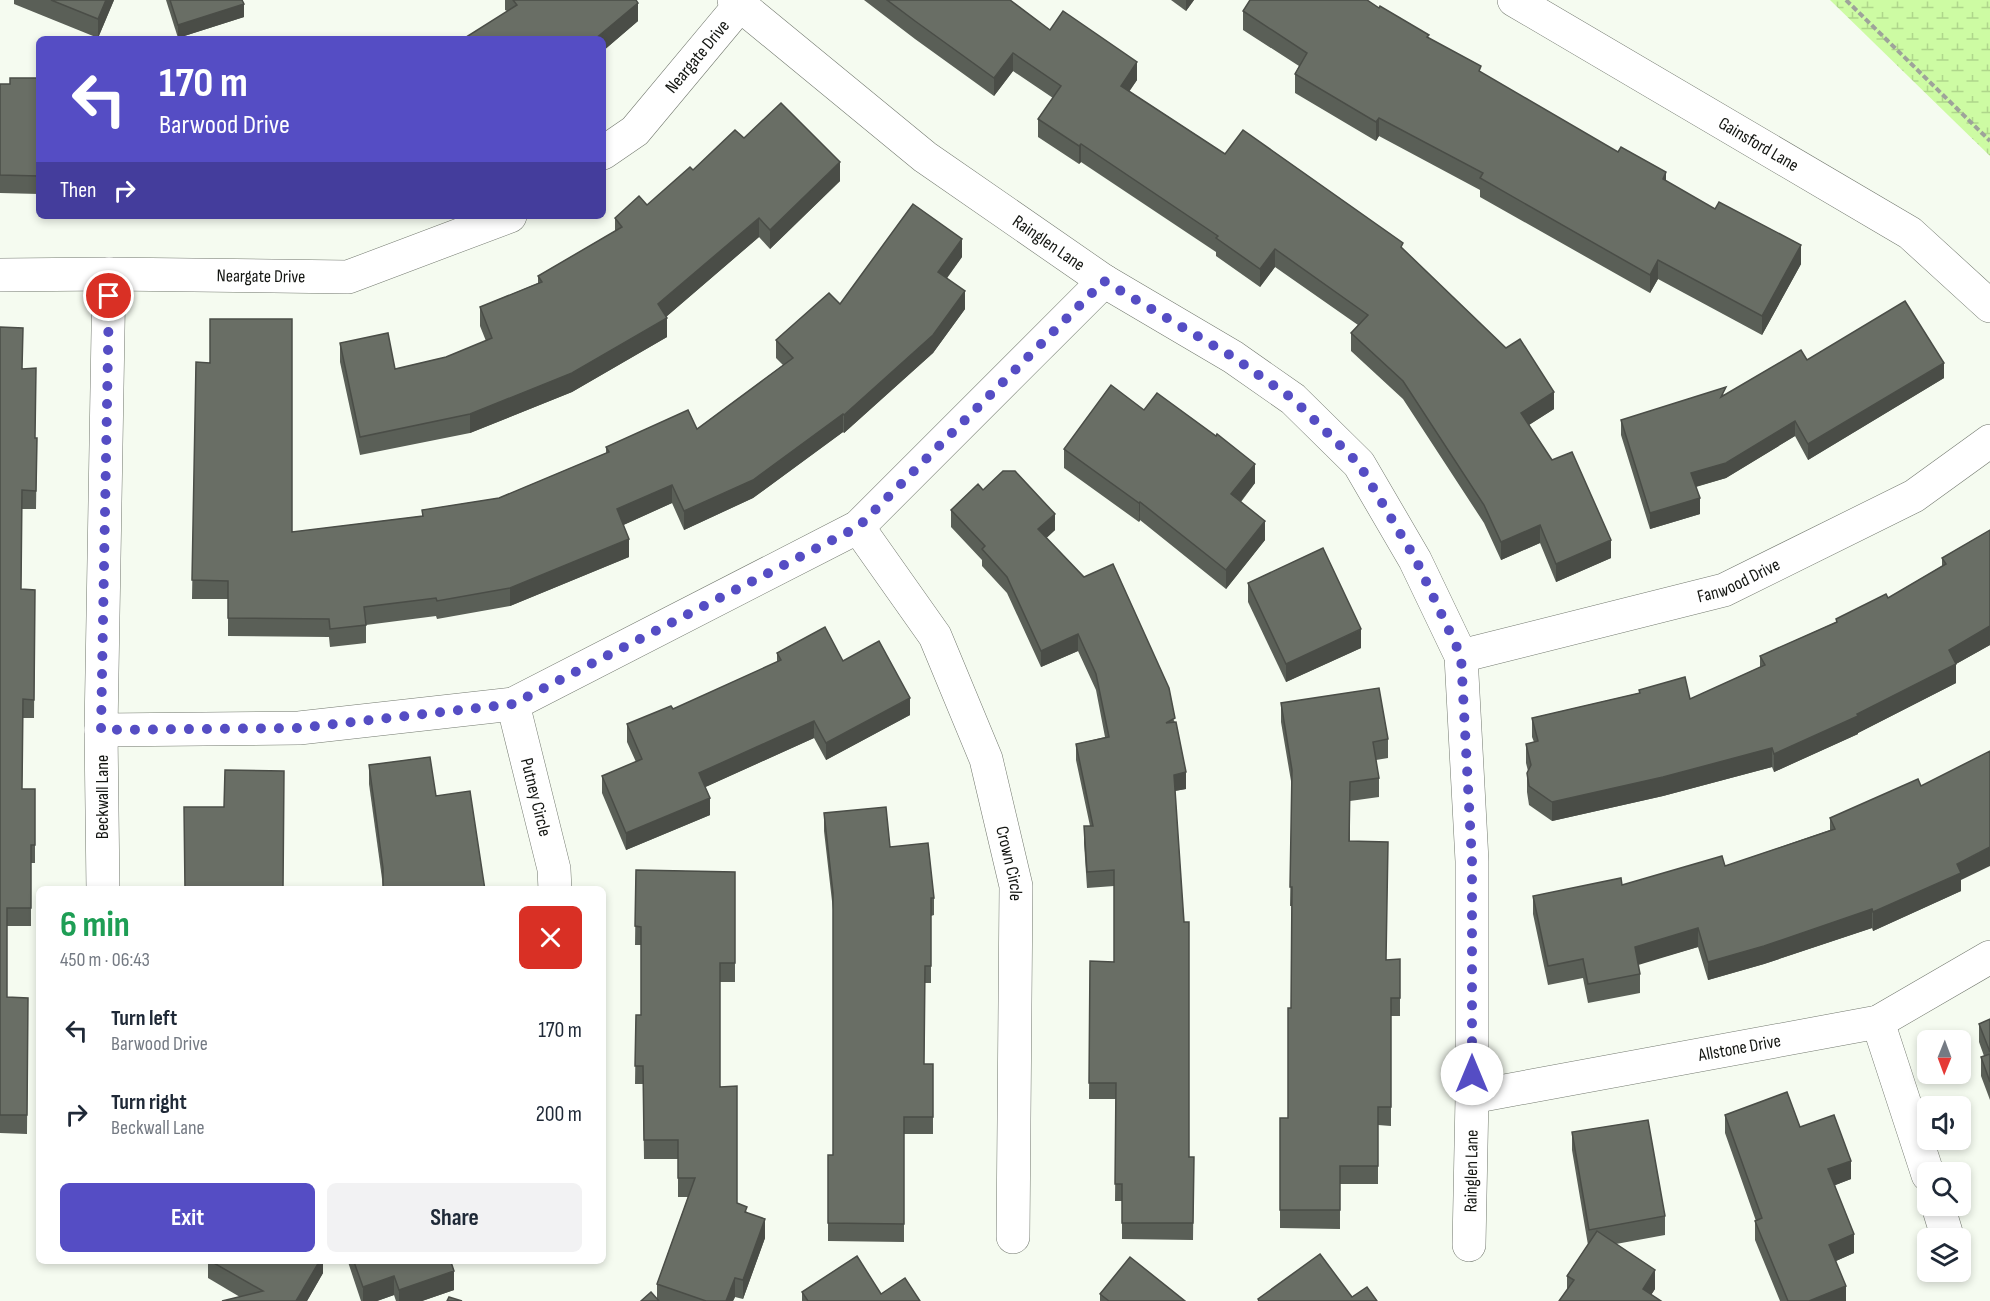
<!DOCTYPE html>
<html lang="en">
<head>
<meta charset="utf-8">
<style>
  body { margin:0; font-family:"Sofia Sans Condensed",sans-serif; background:#f2f2f3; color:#1f2937; height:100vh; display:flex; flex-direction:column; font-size:22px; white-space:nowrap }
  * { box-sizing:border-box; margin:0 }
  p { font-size:20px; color:#747a83 }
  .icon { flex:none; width:33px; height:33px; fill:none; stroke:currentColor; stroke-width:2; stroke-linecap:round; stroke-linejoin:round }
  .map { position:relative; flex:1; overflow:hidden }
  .drawer { position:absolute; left:36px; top:886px; width:570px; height:378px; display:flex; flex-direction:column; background:#fff; border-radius:9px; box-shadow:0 3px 9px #0003 }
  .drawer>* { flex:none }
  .top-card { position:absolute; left:36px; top:36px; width:570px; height:183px; border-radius:9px; box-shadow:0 3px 9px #0003; background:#554dc4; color:#fff; overflow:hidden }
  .needle { width:39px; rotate:181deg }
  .tools { position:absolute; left:1917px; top:1030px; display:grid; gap:12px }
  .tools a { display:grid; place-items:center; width:54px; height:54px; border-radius:9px; background:#fff; box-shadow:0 3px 9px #0003; font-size:30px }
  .pin { position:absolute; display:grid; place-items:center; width:51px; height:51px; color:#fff; margin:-26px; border:3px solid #fff; border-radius:50%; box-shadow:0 2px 6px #0007 }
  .me { position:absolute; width:66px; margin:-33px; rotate:0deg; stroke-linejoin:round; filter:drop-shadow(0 0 4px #0008) }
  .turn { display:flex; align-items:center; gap:21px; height:126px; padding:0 24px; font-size:27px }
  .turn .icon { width:78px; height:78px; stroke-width:2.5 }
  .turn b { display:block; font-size:42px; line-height:51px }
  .then { display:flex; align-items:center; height:57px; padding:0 24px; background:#0003; gap:12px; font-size:22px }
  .round { display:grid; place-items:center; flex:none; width:63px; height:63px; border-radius:9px; background:#f2f2f3 }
  .head { display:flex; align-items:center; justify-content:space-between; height:102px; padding:0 24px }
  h1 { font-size:36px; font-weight:700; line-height:45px; color:#1e9e55 }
  .button { display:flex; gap:12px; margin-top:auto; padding:12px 24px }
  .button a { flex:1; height:69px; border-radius:9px; background:#554dc4; color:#fff; font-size:24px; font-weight:700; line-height:69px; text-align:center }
  .button a+a { background:#f2f2f3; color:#1f2937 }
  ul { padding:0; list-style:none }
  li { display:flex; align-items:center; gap:18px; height:84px; padding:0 24px }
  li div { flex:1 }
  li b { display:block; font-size:22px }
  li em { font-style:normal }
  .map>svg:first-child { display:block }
  .wetland { fill:url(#wetland-marsh) }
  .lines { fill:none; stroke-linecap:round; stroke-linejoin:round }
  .minor-casing { stroke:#73796f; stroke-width:34 }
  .path { stroke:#9ea39a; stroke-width:4; stroke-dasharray:6 3; stroke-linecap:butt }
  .minor { stroke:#fff; stroke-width:33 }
  .wall { fill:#5a5f57 }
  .shaded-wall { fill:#4a4d47 }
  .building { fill:#696e65; stroke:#4a4d47; stroke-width:1.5 }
  .route { stroke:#554dc4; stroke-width:10; stroke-dasharray:0 18 }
  .labels { text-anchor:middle; stroke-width:5; stroke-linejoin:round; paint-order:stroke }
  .street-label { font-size:18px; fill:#141612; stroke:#fff }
</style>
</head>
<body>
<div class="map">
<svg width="1990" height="1301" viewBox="0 0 1990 1301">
  <defs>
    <pattern id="wetland-marsh" width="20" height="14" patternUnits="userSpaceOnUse" patternTransform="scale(1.5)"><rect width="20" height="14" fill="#cdfba3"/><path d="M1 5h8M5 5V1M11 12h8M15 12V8" fill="none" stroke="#afd68b"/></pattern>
  </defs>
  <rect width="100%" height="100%" fill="#f5fbf0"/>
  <!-- wetland -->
  <polygon class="wetland" points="1830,0 1990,0 1990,156"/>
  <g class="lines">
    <defs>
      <g id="minor">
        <path id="s1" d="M734 0 925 157 1104 281 1233 357 1293 399 1359 464 1415 560 1461 656 1472 861V1097L1469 1245"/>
        <path id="s2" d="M1514 0 1910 233 1990 306"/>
        <path id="s3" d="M603 153 635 131 740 5"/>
        <path id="s4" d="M0 275 109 274 348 277 510 216"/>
        <path id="s5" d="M858 527 935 636 986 759 1016 886 1013 1237"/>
        <path id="s6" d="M1461 656 1724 590 1914 496 1990 441"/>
        <path id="s7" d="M513 704 554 869 555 890"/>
        <polyline points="101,730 299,728 513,704 858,527 1104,281"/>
        <polyline points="103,890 101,730 109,274"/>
        <polyline points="1878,1022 1928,1175"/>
        <path id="s8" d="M1472 1097 1878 1022 1990 957"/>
        <polyline points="1938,1206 1948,1239"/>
      </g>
    </defs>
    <!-- minor casing -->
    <use href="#minor" class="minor-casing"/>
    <!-- path -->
    <polyline class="path" points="1846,0 1990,141"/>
    <!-- minor -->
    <use href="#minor" class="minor"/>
  </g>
  <!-- wall -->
  <g class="wall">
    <polygon points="14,0 114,0 98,38 14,4"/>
    <polygon points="166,0 242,0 244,17 178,38"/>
    <polygon points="505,0 636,0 638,21 603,51 603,39 507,11 505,10"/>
    <polygon points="864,0 1010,0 1050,30 1137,80 1129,91 1225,154 1403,249 1554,409 1529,425 1611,558 1556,582 1540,543 1501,560 1484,523 1403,399 1351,351 1351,333 1358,325 1275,267 1260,287 1216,256 1216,252 1081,162 1079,164 1038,137 1038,119 1053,98 1013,71 994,96 915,39"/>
    <polygon points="1171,0 1194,0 1186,11"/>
    <polygon points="1379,8 1429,38 1481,73 1666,181 1801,264 1762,335 1658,279 1650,293 1480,197 1480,190 1379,136 1376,141 1295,93 1295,74 1299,66 1243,30 1243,11"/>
    <polygon points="39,78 39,194 0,193 0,84 10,84"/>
    <polygon points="744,138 840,181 770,249 759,237 666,317 667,337 572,392 470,433 360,455 340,362 340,343 395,369 446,357 486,341 480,326 480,307 538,283 538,276 615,231 615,218 647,205 693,170"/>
    <polygon points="962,257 946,278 965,309 933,353 844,433 843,432 753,498 684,530 672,503 623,525 629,557 510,606 437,619 436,616 366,625 366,643 330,647 329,637 228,636 228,599 192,599 196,362 292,532 422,516 422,510 499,498 606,453 606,447 697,429 783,365 776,358 776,340 840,304"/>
    <polygon points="0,327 23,369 35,438 37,438 36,509 22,509 21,589 35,590 34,718 23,718 22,789 35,789 35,863 31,863 31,926 7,926 7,997 28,998 27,1134 0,1133"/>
    <polygon points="1807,360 1944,378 1808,460 1795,436 1726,478 1696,487 1700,514 1650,529 1621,435 1621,420 1726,394"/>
    <polygon points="1144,410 1255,483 1241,502 1265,540 1226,589 1140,520 1139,522 1064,468 1064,449"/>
    <polygon points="983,490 1055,530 1046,538 1175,722 1186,789 1175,791 1189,1157 1194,1157 1193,1240 1122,1239 1122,1201 1115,1201 1116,1099 1089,1099 1090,961 1114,962 1114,886 1087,888 1084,843 1084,826 1090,826 1076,760 1076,744 1105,737 1096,690 1078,651 1041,667 1007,593 982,566 982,560 951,527 951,510"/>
    <polygon points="1990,530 1990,645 1956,664 1956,683 1858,733 1858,734 1774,772 1772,767 1663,796 1552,821 1529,805 1527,792 1527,773 1528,771 1526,763 1526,744 1534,742 1532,737 1532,718 1639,693 1639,690 1690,699 1760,667 1760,656 1836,622 1836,619 1888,598 1942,566 1942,558"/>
    <polygon points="1248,583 1361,648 1286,682 1248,602"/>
    <polygon points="777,653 843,661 910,715 826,760 814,738 705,787 710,815 626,850 602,793 602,776 636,762 627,742 627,724 673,709 777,662"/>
    <polygon points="1281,703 1388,739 1388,758 1376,760 1379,778 1379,797 1350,801 1350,841 1386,960 1400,959 1400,1016 1391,1016 1391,1126 1378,1125 1378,1184 1340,1184 1340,1229 1280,1228 1280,1118 1288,1118 1291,1008 1292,906 1290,906 1292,787 1281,722"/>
    <polygon points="430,757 383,886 369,784 369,765"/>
    <polygon points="824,813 890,847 934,898 934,915 931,916 931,983 925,983 924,1064 933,1064 933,1134 904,1134 904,1242 828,1241 828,1155 833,1155 833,910 824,831"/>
    <polygon points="1830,818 1961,880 1961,891 1873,931 1872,928 1764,964 1708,980 1698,947 1638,964 1640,974 1640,993 1588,1003 1583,978 1548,985 1533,914 1533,896 1622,885 1725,866 1830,830"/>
    <polygon points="636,870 735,872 735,982 720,982 720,1087 737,1203 747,1212 765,1238 743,1299 735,1297 733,1301 641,1301 657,1299 657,1284 688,1197 678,1197 678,1159 644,1159 643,1084 635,1084 636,1015 641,1015 641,945 635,945"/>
    <polygon points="1990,1019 1990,1100 1981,1076 1981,1057 1984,1056 1979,1042 1979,1024"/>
    <polygon points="1725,1115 1800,1127 1851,1179 1835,1185 1854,1253 1836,1261 1846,1301 1780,1301 1755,1240 1755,1221 1756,1221 1725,1133"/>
    <polygon points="1572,1132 1665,1216 1665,1235 1616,1244 1655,1289 1651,1295 1567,1289 1567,1276 1588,1245 1572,1150"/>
    <polygon points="208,1262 323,1262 323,1273 307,1301 240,1297 208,1278"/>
    <polygon points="348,1262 451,1262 454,1290 422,1301 396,1301 394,1295 377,1301 361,1301"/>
    <polygon points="802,1292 920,1301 802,1301"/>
    <polygon points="1100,1294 1185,1301 1100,1301"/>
  </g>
  <!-- shaded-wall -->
  <g class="shaded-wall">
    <polygon points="106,0 114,0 98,38 98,19"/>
    <polygon points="1186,0 1194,0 1186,11"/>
    <polygon points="638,3 638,21 603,51 603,39 595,39"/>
    <polygon points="244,4 244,17 178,38 178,25"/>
    <polygon points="1013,53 1013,71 994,96 994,78"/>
    <polygon points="1137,62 1137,80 1121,104 1121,86"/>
    <polygon points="1379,118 1379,136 1376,141 1376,122"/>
    <polygon points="1081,144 1081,162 1079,164 1079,146"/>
    <polygon points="840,162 840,181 770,249 770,230"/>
    <polygon points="1666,172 1666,191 1663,179"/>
    <polygon points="759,218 759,237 660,322 667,318 667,337 572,392 470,433 470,414 658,304"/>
    <polygon points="962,239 962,257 938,291 938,272"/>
    <polygon points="1801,245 1801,264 1762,335 1762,316"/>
    <polygon points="1275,249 1275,267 1260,287 1260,269"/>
    <polygon points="1658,260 1658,279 1650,293 1650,275"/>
    <polygon points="965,291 965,309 933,353 844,433 844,415"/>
    <polygon points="1944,363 1944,378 1808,460 1808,444"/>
    <polygon points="1554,392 1554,409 1521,430 1521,413"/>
    <polygon points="843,414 843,432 753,498 684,530 684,511"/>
    <polygon points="1795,421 1795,436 1726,478 1691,488 1691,473"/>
    <polygon points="1255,464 1255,483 1231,513 1231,494"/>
    <polygon points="672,485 672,503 617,528 617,509"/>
    <polygon points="1700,498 1700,514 1650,529 1650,513"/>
    <polygon points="1140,502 1140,520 1139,522 1139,503"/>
    <polygon points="1055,514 1055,530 1038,546 1038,529"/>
    <polygon points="1265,521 1265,540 1226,589 1226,570"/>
    <polygon points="1540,525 1540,543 1501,560 1501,542"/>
    <polygon points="629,539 629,557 510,606 510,588"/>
    <polygon points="1611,540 1611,558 1556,582 1556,564"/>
    <polygon points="1990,626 1990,645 1956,664 1956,683 1858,733 1858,734 1774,772 1774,754"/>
    <polygon points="1361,629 1361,648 1286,682 1286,664"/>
    <polygon points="1078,634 1078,651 1041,667 1041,651"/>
    <polygon points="910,698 910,715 826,760 826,743"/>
    <polygon points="814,721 814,738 699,790 699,773"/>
    <polygon points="1772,748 1772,767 1663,796 1552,821 1552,802"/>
    <polygon points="1186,772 1186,789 1174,791 1174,775"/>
    <polygon points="710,798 710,815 626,850 626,833"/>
    <polygon points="1990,847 1990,866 1961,880 1961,891 1873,931 1873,912 1957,864"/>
    <polygon points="1872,909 1872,928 1764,964 1708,980 1708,962"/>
    <polygon points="1698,928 1698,947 1635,966 1635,947"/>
    <polygon points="1851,1161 1851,1179 1828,1188 1828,1169"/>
    <polygon points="765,1219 765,1238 743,1299 743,1280"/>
    <polygon points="1854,1234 1854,1253 1829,1264 1829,1245"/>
    <polygon points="319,1262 323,1262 323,1273 307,1301 296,1301"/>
    <polygon points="1655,1270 1655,1289 1647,1301 1643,1289"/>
    <polygon points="454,1271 454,1290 422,1301 399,1301 399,1290"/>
    <polygon points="394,1276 394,1295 377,1301 363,1301 363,1287"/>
    <polygon points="735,1278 735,1297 733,1301 726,1301"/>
    <polygon points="1846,1286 1846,1301 1809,1301"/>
  </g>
  <!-- building -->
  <g class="building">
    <polygon points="51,0 106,0 98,19"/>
    <polygon points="170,0 242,0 244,4 178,25"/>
    <polygon points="513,0 636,0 638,3 595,39 463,39 517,5"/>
    <polygon points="887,0 1010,0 1050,30 1063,11 1137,62 1121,86 1225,154 1243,130 1403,243 1401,247 1506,348 1520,339 1554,392 1521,413 1552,460 1572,452 1611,540 1556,564 1540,525 1501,542 1484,505 1403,381 1351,333 1368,315 1275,249 1260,269 1216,238 1218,236 1081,144 1079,146 1038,119 1061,86 1013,53 994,78 915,21"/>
    <polygon points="1250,0 1367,0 1379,8 1380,6 1429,35 1427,37 1481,66 1479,71 1618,152 1621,147 1666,172 1663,179 1715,209 1719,202 1801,245 1762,316 1658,260 1650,275 1480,178 1483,173 1379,118 1376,122 1295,74 1307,53 1243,11"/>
    <polygon points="10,78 39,78 39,176 0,175 0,84 10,84"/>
    <polygon points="781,103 840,162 770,230 759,218 658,304 667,318 572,373 470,414 360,437 340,343 388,333 395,369 446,357 492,338 480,307 542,282 538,276 622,227 615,218 639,196 647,205 690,167 693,170 735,130 744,138"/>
    <polygon points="913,204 962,239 938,272 965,291 933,335 844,415 843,414 753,480 684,511 672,485 617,509 629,539 510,588 437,601 436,598 364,607 366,625 330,629 329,619 228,618 228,581 192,580 196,362 210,363 210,319 292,319 292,532 423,516 422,510 499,498 609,452 606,447 688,410 697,429 793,358 776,340 829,293 840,304"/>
    <polygon points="1905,301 1944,363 1808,444 1795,421 1726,463 1691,473 1700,498 1650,513 1621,420 1726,387 1721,397 1801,350 1807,360"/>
    <polygon points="0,327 23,328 22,369 36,368 35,438 37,438 36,491 22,490 21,589 35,590 34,700 23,699 22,789 35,789 35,845 31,845 31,908 7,908 7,997 28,998 27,1115 0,1115"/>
    <polygon points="1111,385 1144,410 1157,393 1216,436 1217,434 1255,464 1231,494 1265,521 1226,570 1140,502 1139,503 1064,449"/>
    <polygon points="1003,471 1015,471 1055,514 1038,529 1084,577 1113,564 1169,688 1175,718 1166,723 1176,722 1186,772 1174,775 1184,922 1189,922 1189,1157 1194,1157 1193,1223 1122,1223 1122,1184 1115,1184 1116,1083 1089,1083 1090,961 1114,962 1114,870 1087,872 1084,826 1093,826 1076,744 1109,737 1096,674 1078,634 1041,651 1007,577 982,549 985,546 951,510 978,484 983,490"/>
    <polygon points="1990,530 1990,626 1949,650 1956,664 1857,714 1858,716 1774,754 1772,748 1663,777 1552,802 1529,786 1527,773 1531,765 1526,744 1538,741 1532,718 1640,693 1639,690 1685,677 1690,699 1765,665 1760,656 1837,622 1836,619 1886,594 1888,598 1946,564 1942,558"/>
    <polygon points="1323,548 1361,629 1286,664 1248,583"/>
    <polygon points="825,627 843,661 879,641 910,698 826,743 814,721 699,773 710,798 626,833 602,776 642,759 627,724 671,706 673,709 781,660 777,653"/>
    <polygon points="1379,688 1388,739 1373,742 1379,778 1350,782 1349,841 1388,842 1386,960 1400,959 1400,998 1391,998 1391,1107 1378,1107 1378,1166 1340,1166 1340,1210 1280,1210 1280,1118 1288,1118 1288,1008 1291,1008 1292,887 1290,887 1292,770 1281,703"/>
    <polygon points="1990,751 1990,847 1957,864 1961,873 1873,912 1872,909 1764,946 1708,962 1698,928 1635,947 1640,974 1588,984 1583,959 1548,966 1533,896 1621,878 1622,885 1722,856 1725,866 1835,829 1830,818 1918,779 1921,786"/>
    <polygon points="430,757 436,796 470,791 485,890 383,890 383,868 369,765"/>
    <polygon points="225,770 284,771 283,890 185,890 184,807 224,807"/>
    <polygon points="886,807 890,847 928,843 934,898 931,898 931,966 925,966 924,1064 933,1064 933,1117 904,1117 904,1224 828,1223 828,1155 833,1155 833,893 824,813"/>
    <polygon points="636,870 735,872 735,963 720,963 720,1087 737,1086 737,1203 747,1207 745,1212 765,1219 743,1280 735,1278 726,1301 706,1301 657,1284 695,1178 678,1178 678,1140 644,1140 643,1066 635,1066 636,1015 641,1015 641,927 635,926"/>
    <polygon points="1990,1019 1990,1052 1979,1024"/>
    <polygon points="1990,1054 1990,1082 1981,1057"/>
    <polygon points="1787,1092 1800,1127 1834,1115 1851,1161 1828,1169 1854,1234 1829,1245 1846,1286 1809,1301 1788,1301 1755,1221 1762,1218 1725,1115"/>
    <polygon points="1648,1120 1665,1216 1589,1230 1572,1132"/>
    <polygon points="1597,1231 1655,1270 1643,1289 1661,1301 1559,1301 1574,1280 1567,1276"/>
    <polygon points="1320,1254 1352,1297 1367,1287 1377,1301 1259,1301 1258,1299"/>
    <polygon points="857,1256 881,1294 905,1278 920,1301 808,1301 802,1292"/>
    <polygon points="1130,1257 1185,1301 1109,1301 1100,1294"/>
    <polygon points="212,1262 319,1262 296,1301 222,1301 263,1291"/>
    <polygon points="354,1262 451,1262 454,1271 399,1290 394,1276 363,1287"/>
    <polygon points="651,1292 659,1301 641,1301"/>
    <polygon points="449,1297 462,1301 447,1301"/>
  </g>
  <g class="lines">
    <!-- route -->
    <polyline class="route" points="109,296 101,730 299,728 513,704 858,527 1104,281 1233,357 1293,399 1359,464 1416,560 1461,656 1472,861 1472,1074"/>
  </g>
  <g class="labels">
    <!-- street labels -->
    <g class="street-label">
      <text dy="6" stroke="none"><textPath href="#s3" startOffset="136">Neargate Drive</textPath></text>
      <text dy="6" stroke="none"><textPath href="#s2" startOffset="284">Gainsford Lane</textPath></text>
      <text dy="6" stroke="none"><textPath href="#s1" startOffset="398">Rainglen Lane</textPath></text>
      <text dy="6" stroke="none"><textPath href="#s4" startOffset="261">Neargate Drive</textPath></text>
      <text dy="6" stroke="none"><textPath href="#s6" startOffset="288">Fanwood Drive</textPath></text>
      <text dy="6" stroke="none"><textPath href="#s7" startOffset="96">Putney Circle</textPath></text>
      <text transform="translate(102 797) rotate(-90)" y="6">Beckwall Lane</text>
      <text dy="6" stroke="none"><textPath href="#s5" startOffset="374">Crown Circle</textPath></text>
      <text dy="6" stroke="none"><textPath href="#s8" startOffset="272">Allstone Drive</textPath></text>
      <text transform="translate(1471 1171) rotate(-89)" y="6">Rainglen Lane</text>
    </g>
  </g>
</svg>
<div class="tools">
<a><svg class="needle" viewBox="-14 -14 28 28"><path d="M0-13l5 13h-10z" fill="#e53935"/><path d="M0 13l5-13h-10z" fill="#747a83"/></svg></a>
<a><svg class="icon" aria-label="sound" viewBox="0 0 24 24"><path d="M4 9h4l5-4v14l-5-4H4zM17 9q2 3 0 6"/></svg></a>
<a><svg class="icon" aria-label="search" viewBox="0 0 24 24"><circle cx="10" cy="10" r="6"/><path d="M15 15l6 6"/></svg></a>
<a><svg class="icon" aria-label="layers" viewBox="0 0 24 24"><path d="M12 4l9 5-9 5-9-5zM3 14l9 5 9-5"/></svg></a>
</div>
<div class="pin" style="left:109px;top:296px;background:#d93025"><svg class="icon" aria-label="arrive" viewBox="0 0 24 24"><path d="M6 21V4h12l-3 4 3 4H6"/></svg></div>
<svg class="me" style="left:1472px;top:1074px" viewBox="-20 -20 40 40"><circle r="19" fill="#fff"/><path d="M0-13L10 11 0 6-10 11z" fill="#554dc4"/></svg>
<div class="top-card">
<div class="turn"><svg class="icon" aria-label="left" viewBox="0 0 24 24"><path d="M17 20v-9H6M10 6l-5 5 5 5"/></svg><div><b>170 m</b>Barwood Drive</div></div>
<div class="then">Then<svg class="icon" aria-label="right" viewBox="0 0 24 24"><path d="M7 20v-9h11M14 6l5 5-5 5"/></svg></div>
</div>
<section class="drawer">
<div class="head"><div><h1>6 min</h1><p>450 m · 06:43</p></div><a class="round" style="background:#d93025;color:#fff"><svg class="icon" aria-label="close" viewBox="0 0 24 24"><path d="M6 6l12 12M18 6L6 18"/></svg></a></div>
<ul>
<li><svg class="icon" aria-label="left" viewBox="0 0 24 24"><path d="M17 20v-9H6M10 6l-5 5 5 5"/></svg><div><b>Turn left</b><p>Barwood Drive</p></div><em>170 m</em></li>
<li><svg class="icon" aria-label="right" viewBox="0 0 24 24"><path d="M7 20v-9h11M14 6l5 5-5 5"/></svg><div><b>Turn right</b><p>Beckwall Lane</p></div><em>200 m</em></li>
</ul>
<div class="button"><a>Exit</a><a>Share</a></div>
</section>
</div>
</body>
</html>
